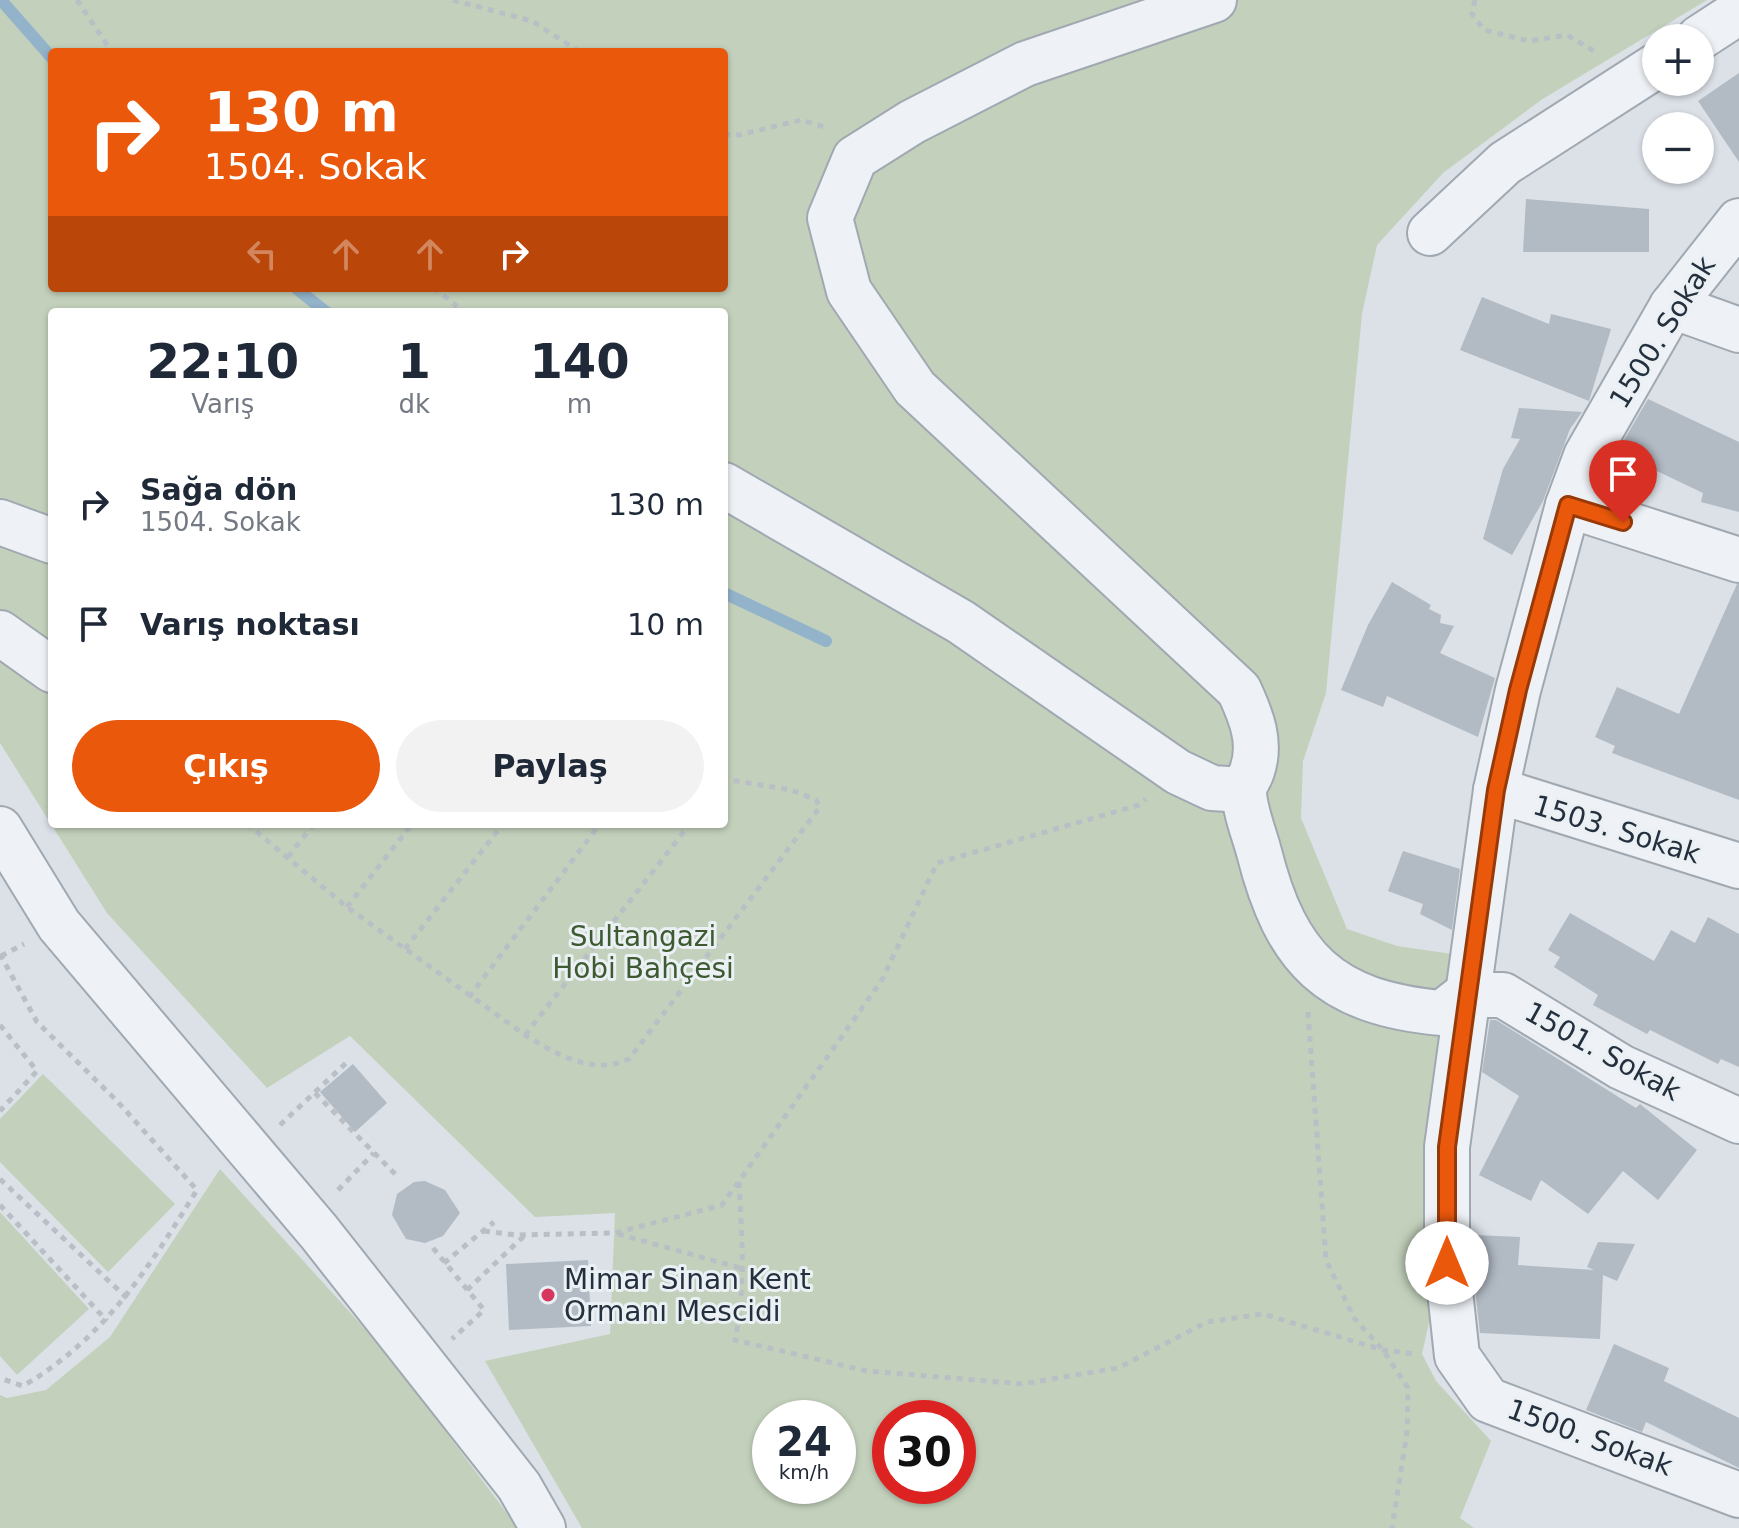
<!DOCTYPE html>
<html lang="tr">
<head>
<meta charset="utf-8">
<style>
  body { margin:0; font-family:"DejaVu Sans",sans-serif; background:#f2f2f3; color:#1f2937; height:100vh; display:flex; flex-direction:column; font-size:30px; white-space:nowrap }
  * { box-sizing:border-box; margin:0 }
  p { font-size:26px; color:#747a83 }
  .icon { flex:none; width:44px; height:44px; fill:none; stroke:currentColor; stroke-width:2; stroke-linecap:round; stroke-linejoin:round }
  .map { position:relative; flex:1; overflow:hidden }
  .side { position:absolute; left:48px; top:308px; width:680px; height:520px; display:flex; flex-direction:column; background:#fff; border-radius:8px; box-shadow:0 2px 6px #0004 }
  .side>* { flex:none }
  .top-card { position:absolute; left:48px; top:48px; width:680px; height:244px; border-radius:8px; box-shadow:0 2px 6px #0004; background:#ea580c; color:#fff; overflow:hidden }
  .tools { position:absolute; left:1642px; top:24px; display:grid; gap:16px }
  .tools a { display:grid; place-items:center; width:72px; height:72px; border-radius:50%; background:#fff; box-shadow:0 2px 6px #0004; font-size:40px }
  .speed { position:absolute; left:752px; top:1400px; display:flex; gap:16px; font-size:40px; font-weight:700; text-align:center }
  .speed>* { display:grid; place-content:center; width:104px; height:104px; border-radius:50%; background:#fff; box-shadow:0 2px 6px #0004; line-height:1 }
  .speed small { font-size:20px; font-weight:400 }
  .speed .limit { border:12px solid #d22; background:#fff; color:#111 }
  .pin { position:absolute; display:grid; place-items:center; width:68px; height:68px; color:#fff; margin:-82px -34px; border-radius:50% 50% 50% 0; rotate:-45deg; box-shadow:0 0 8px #0007 }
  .pin .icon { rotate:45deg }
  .me { position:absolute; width:88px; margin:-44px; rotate:0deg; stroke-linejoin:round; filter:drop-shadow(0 0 6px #0008) }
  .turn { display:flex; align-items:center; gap:28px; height:168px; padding:0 24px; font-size:36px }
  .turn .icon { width:104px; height:104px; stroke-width:2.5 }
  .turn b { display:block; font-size:56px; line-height:68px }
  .lanes { display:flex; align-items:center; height:76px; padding:0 24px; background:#0003; justify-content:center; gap:40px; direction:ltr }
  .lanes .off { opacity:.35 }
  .eta { display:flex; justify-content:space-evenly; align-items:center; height:136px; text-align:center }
  .eta b { font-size:48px; font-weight:800; line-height:56px }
  .primary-button { display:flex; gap:16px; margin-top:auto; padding:16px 24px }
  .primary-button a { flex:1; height:92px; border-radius:48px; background:#ea580c; color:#fff; font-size:32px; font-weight:800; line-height:92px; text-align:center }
  .primary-button a+a { background:#f2f2f3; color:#1f2937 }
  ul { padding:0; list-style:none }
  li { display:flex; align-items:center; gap:24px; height:120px; padding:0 24px }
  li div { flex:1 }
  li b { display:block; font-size:30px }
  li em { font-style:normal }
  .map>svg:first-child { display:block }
  .green { fill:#c3d1bc; fill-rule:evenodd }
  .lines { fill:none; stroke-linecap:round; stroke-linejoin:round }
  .stream { stroke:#93b3ca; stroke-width:12 }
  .building { fill:#b2bac4 }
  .minor-casing { stroke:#a0a8b1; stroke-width:48 }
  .path { stroke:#b9bfc5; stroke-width:5; stroke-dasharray:6 6; stroke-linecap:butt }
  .minor { stroke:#eef1f5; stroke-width:44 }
  .route-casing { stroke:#983908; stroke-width:20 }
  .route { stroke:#ea580c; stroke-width:14 }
  .poi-dot { fill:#d5375e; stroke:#eaf0f4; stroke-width:3 }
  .labels { text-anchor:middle; stroke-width:6; stroke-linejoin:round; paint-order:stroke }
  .street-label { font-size:28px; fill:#24303d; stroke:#eaf0f4 }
  .park-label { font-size:28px; fill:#3d5a31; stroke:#eaf0f4 }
  .poi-label { font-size:28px; fill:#24303d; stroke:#eaf0f4; text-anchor:start }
</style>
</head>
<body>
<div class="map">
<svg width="1739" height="1528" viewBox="0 0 1739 1528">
  <rect width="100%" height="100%" fill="#dbe1e7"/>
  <!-- green -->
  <g class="green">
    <path d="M0 0H1707L1541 100 1443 173 1377 245 1362 314 1326 693 1303 761 1301 818 1347 929 1397 946 1452 954 1442 1013 1430 1318 1422 1354 1436 1381 1491 1441 1460 1518 1474 1528H582L485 1361 610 1334 615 1213 535 1217 350 1036 267 1088 107 913 0 743ZM52 52H724V288H52ZM52 312H724V824H52ZM770 1418H838V1486H770ZM890 1418H958V1486H890Z"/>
    <polygon points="43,1074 175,1204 108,1272 0,1162 0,1119"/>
    <polygon points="220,1169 385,1351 518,1528 0,1528 0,1395 7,1398 46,1390 110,1337"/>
    <polygon points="0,1212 89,1309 17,1375 0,1356"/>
  </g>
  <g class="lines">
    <!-- stream -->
    <g class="stream">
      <polyline points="1,0 52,58"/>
      <polyline points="296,288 326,312"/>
      <polyline points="724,593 826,641"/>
    </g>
  </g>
  <!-- building -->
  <g class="building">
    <polygon points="1739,73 1739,162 1698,101"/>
    <polygon points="1526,199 1649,209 1649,252 1523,252"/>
    <polygon points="1482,297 1549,324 1551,314 1611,329 1589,401 1460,350"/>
    <polygon points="1648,399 1739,442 1739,512 1701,502 1703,493 1617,452"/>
    <polygon points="1519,408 1582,412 1570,429 1543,501 1512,555 1483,539 1503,469 1520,439 1511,438"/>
    <polygon points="1392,582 1431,605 1429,609 1441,615 1440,623 1454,626 1440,653 1495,678 1478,737 1387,696 1383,707 1341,690 1368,625"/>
    <polygon points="1737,584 1739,584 1739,800 1612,753 1615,746 1595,737 1617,687 1679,714"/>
    <polygon points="1403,851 1460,869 1452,930 1420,914 1423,904 1388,891"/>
    <polygon points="1570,913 1654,961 1671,930 1695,943 1708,917 1739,934 1739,1067 1721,1059 1718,1064 1650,1030 1647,1034 1593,1005 1598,995 1554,967 1560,957 1548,950"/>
    <polygon points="1490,1020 1496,1020 1636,1108 1640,1104 1697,1150 1658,1200 1623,1171 1588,1214 1541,1180 1531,1201 1479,1175 1519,1096 1482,1072"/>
    <polygon points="353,1064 387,1103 355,1132 320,1092"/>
    <polygon points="425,1181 445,1190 460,1213 443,1236 425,1243 406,1239 392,1215 397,1194 414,1182"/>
    <polygon points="1473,1235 1520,1237 1518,1265 1594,1270 1587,1267 1598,1242 1635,1244 1617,1281 1603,1275 1600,1339 1480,1333 1472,1262"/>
    <polygon points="588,1260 591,1326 509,1330 506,1264"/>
    <polygon points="1614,1344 1669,1368 1664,1381 1739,1418 1739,1468 1646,1422 1642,1432 1586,1410"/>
  </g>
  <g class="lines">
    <defs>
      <g id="minor">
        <path d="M1214 0 1025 64 912 122 855 158 830 218 849 291 915 388 1239 690C1251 716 1262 742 1252 771 1250 778 1243 785 1244 793 1245 812 1254 833 1259 852 1286 959 1329 1003 1442 1013L1465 995H1503L1621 1067 1739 1121"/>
        <polyline points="1699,38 1739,12"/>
        <polyline points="1739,221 1672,306 1586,456 1568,505 1518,690 1496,790 1447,1147 1447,1263 1457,1356 1488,1400 1739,1495"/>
        <polyline points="1430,233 1505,163 1656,66"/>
        <polyline points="1672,306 1739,330"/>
        <polyline points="724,485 961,622 1178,772 1212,788 1243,790"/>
        <polyline points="1568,505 1739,560"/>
        <polyline points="0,522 52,541"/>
        <polyline points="0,633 52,670"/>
        <polyline points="1496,790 1739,866"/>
        <polyline points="0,829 59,925 319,1232 519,1486 543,1528"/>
      </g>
    </defs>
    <!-- minor casing -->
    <use href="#minor" class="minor-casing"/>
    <!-- path -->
    <g class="path">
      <polyline points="77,0 112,52"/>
      <polyline points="453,0 532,21 580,52"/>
      <polyline points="1475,0 1472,14 1484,30 1529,41 1567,35 1599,54"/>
      <polyline points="724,134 739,135 801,120 828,128"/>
      <polyline points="434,288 464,312"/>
      <path d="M247 824 347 907 525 1035C556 1054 593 1076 629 1059L820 807 816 800 791 790 724 779"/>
      <polyline points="288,857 314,824"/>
      <polyline points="347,907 412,824"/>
      <polyline points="405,949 503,824"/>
      <path d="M0 954 37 1022 117 1101 197 1190C148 1269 105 1338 23 1386L0 1378"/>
      <polyline points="1,956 24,944"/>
      <polyline points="469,997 600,824"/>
      <polyline points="1308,1012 1326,1260 1354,1318 1383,1350 1408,1388 1407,1432 1392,1528"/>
      <polyline points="0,1025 37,1071 0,1111"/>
      <polyline points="525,1035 690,824"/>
      <polyline points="315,1093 397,1176"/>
      <polyline points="280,1125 346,1063"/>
      <polyline points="0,1179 127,1298"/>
      <path d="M739 1182C742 1237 746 1287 735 1340L867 1371 1022 1384 1118 1368 1207 1322 1263 1314 1383 1350 1416 1354"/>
      <polyline points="338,1190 374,1153"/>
      <polyline points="0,1205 107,1321"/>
      <polyline points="484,1231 515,1235 615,1233 722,1205 882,980 937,863 1139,805 1146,799"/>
      <polyline points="618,1234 744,1269"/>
      <polyline points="433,1248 484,1310 452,1339"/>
      <polyline points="444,1263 494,1222"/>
      <polyline points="467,1290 525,1235"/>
    </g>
    <!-- minor -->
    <use href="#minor" class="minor"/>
  </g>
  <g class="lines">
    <defs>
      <polyline id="route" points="1447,1263 1447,1147 1496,790 1518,690 1568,505 1623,522"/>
    </defs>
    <!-- route casing -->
    <use href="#route" class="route-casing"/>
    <!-- route -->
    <use href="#route" class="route"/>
  </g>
  <!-- markers -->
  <circle class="poi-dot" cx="548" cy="1295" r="8"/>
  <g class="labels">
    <!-- street labels -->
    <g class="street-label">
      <text transform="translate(1662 332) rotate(-58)" y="10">1500. Sokak</text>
      <text transform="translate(1617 829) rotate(17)" y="10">1503. Sokak</text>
      <text transform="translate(1603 1051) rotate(29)" y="10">1501. Sokak</text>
      <text transform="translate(1590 1437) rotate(20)" y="10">1500. Sokak</text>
    </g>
    <!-- park labels -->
    <g class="park-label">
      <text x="643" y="946">Sultangazi<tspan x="643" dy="32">Hobi Bahçesi</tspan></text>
    </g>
    <!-- poi labels -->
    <g class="poi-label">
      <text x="564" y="1289">Mimar Sinan Kent<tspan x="564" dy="32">Ormanı Mescidi</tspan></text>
    </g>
  </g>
</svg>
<div class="tools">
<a>+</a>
<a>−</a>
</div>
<div class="speed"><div>24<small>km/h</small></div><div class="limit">30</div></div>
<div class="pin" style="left:1623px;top:522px;background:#d93025"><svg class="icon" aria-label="arrive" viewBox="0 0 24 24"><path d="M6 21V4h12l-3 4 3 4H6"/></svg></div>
<svg class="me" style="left:1447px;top:1263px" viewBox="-20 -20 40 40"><circle r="19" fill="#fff"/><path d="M0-13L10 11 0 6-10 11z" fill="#ea580c"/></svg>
<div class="top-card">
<div class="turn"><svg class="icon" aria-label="right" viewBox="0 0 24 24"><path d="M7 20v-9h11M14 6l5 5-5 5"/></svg><div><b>130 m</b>1504. Sokak</div></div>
<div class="lanes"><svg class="icon off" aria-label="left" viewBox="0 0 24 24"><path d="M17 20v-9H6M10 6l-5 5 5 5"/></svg><svg class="icon off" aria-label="ahead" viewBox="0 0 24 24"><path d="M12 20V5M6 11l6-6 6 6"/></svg><svg class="icon off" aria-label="ahead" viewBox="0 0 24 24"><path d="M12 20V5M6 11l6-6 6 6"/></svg><svg class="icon" aria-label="right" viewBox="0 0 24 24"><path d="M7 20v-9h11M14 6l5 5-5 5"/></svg></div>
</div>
<section class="side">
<div class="eta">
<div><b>22:10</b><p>Varış</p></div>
<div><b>1</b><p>dk</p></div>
<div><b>140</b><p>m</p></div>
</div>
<ul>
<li><svg class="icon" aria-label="right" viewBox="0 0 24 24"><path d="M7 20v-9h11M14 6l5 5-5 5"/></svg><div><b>Sağa dön</b><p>1504. Sokak</p></div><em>130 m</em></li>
<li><svg class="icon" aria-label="arrive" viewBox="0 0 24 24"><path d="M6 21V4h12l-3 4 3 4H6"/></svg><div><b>Varış noktası</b></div><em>10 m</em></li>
</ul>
<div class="primary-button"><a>Çıkış</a><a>Paylaş</a></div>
</section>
</div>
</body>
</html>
